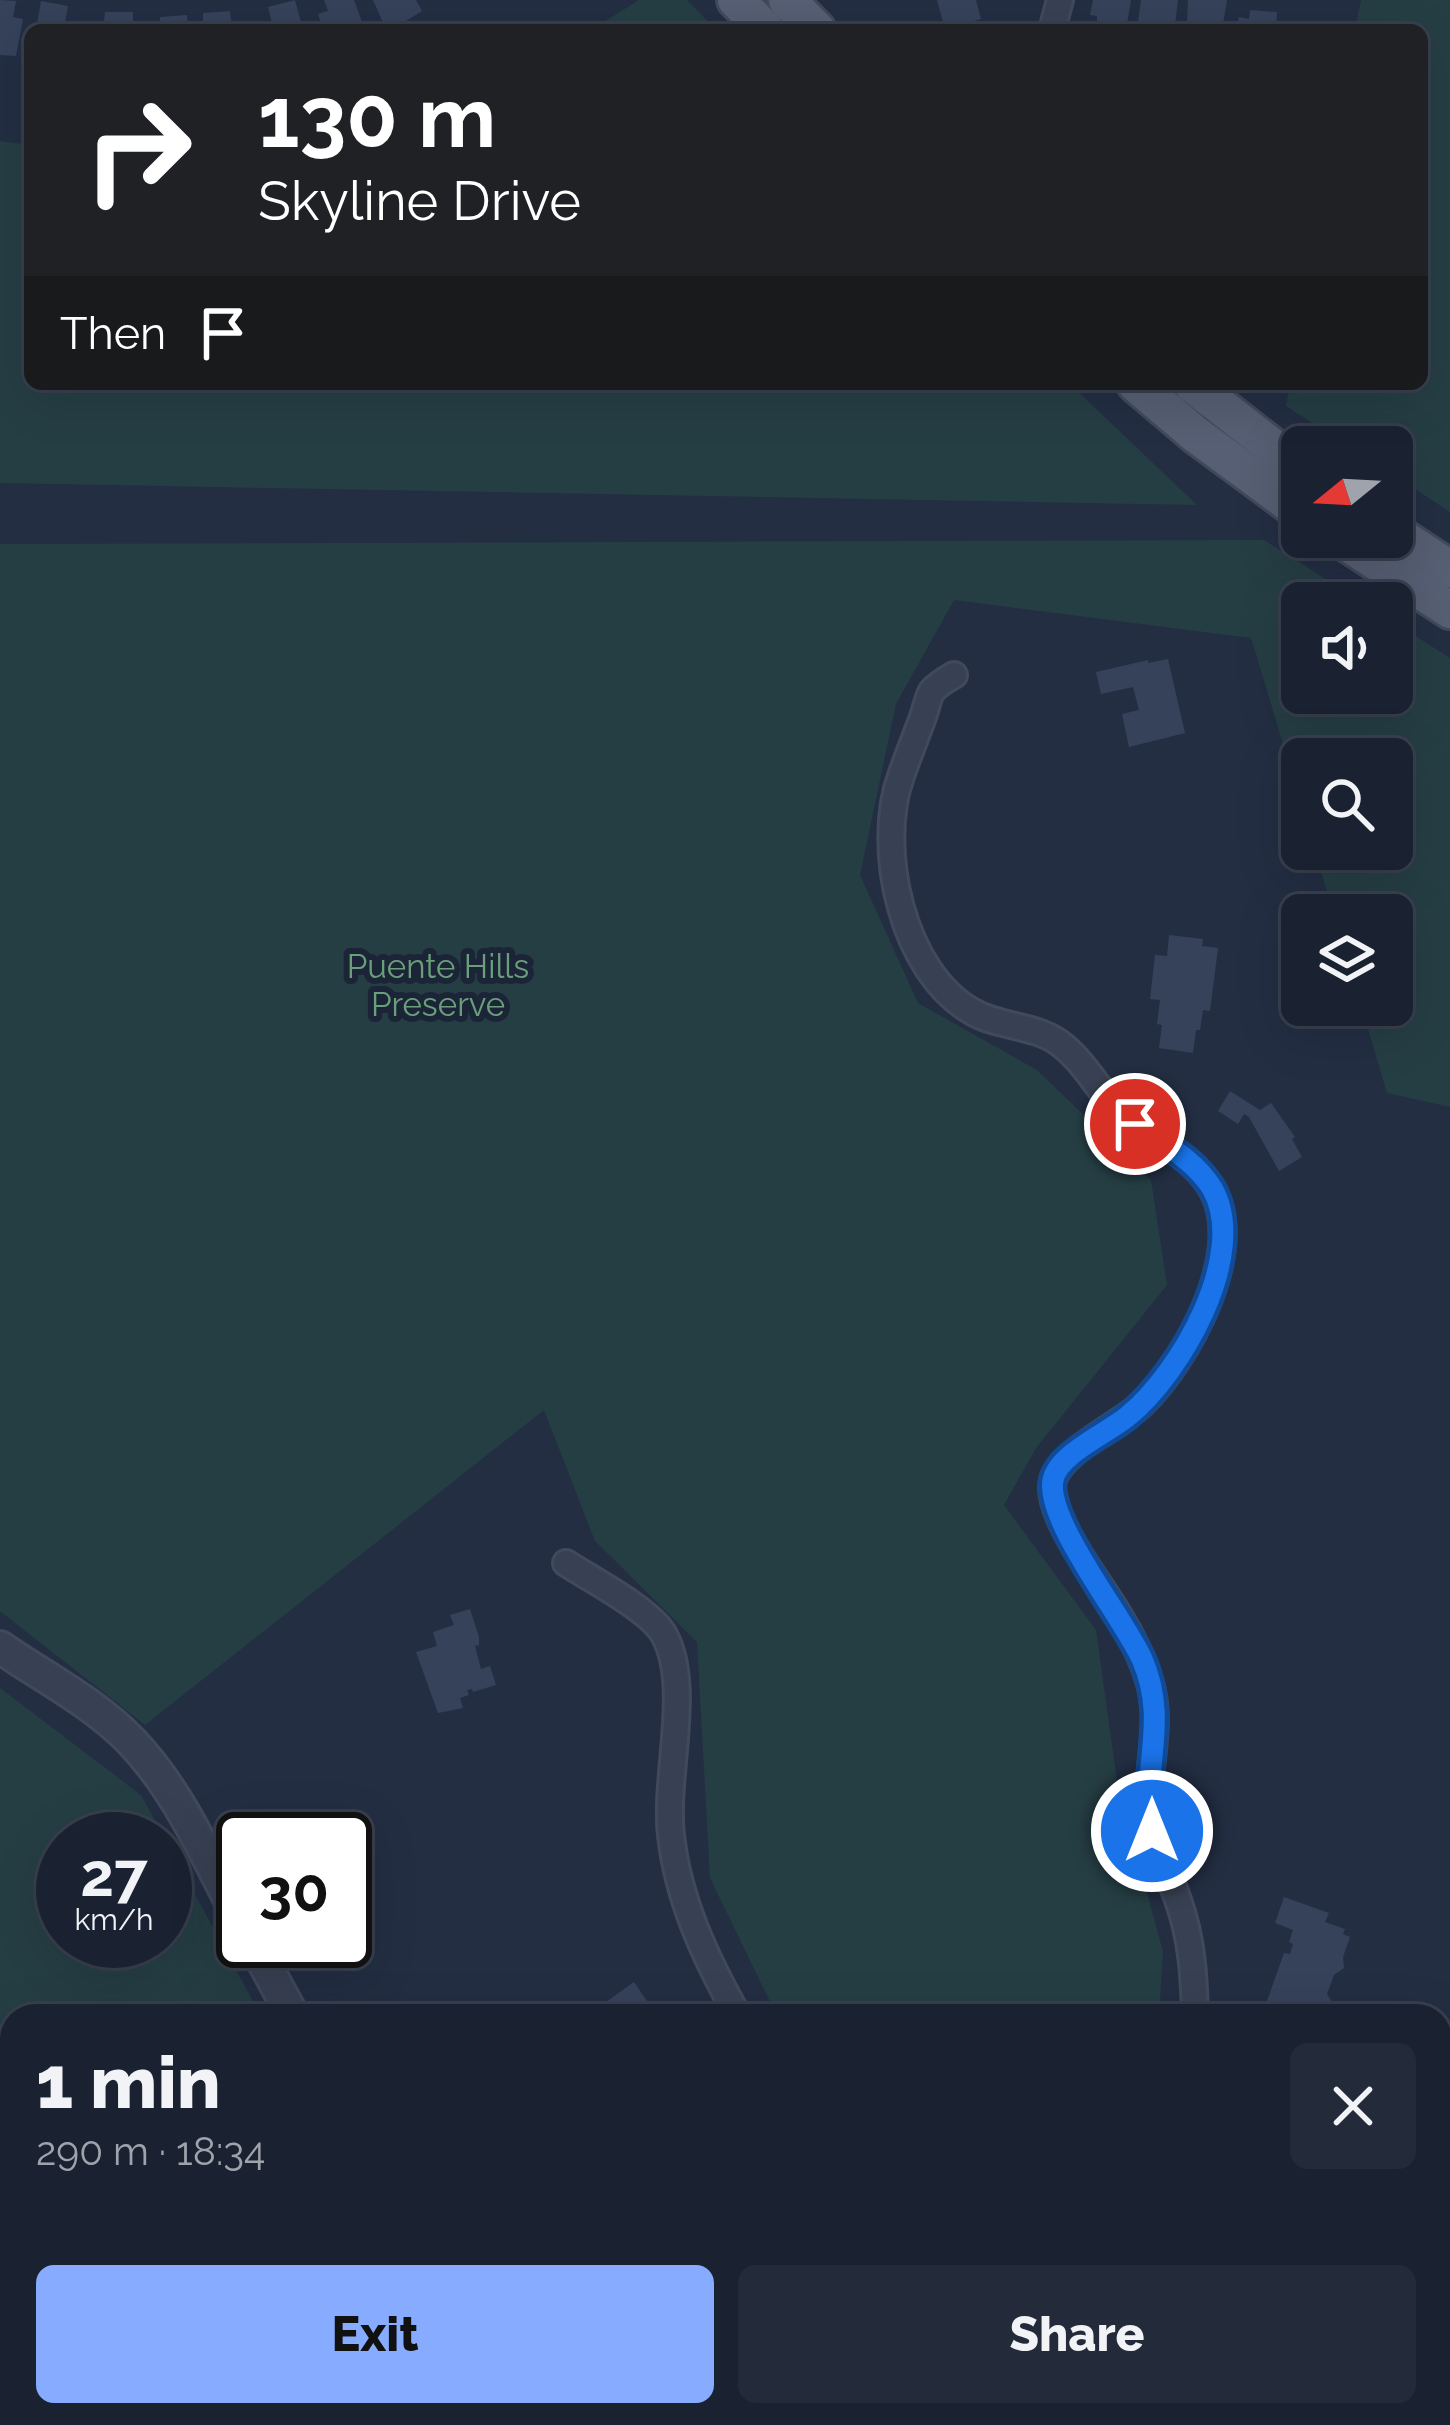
<!DOCTYPE html>
<html lang="en">
<head>
<meta charset="utf-8">
<style>
  body { margin:0; font-family:Raleway,sans-serif; background:#232a3a; color:#f1f3f6; height:100vh; display:flex; flex-direction:column; font-size:45px; white-space:nowrap }
  * { box-sizing:border-box; margin:0 }
  p { font-size:39px; color:#9fa4ac }
  .icon { flex:none; width:66px; height:66px; fill:none; stroke:currentColor; stroke-width:2; stroke-linecap:round; stroke-linejoin:round }
  .map { position:relative; flex:1; overflow:hidden }
  .panel { position:absolute; left:0px; top:2004px; width:1452px; height:423px; display:flex; flex-direction:column; background:#1a2232; border-radius:36px 36px 0 0; box-shadow:0 12px 48px #0002,0 0 0 3px #383f4d }
  .panel>* { flex:none }
  .top-card { position:absolute; left:24px; top:24px; width:1404px; height:366px; border-radius:18px; box-shadow:0 12px 48px #0002,0 0 0 3px #383f4d; background:#202124; color:#fff; overflow:hidden }
  .needle { width:78px; rotate:252deg }
  .tools { position:absolute; left:1281px; top:426px; display:grid; gap:24px }
  .tools a { display:grid; place-items:center; width:132px; height:132px; border-radius:18px; background:#1a2232; box-shadow:0 12px 48px #0002,0 0 0 3px #383f4d; font-size:60px }
  .speed { position:absolute; left:36px; top:1812px; display:flex; gap:24px; font-size:60px; font-weight:700; text-align:center }
  .speed>* { display:grid; place-content:center; width:156px; height:156px; border-radius:50%; background:#1a2232; box-shadow:0 12px 48px #0002,0 0 0 3px #383f4d; line-height:1 }
  .speed small { font-size:30px; font-weight:400 }
  .speed .limit { border:6px solid #111; border-radius:18px; background:#fff; color:#111 }
  .pin { position:absolute; display:grid; place-items:center; width:102px; height:102px; color:#fff; margin:-51px; border:6px solid #fff; border-radius:50%; box-shadow:0 3px 12px #0007 }
  .me { position:absolute; width:132px; margin:-66px; rotate:0deg; stroke-linejoin:round; filter:drop-shadow(0 0 9px #0008) }
  .turn { display:flex; align-items:center; gap:42px; height:252px; padding:0 36px; font-size:54px }
  .turn .icon { width:156px; height:156px; stroke-width:2.5 }
  .turn b { display:block; font-size:84px; line-height:102px }
  .then { display:flex; align-items:center; height:114px; padding:0 36px; background:#0003; gap:24px; font-size:45px }
  .round { display:grid; place-items:center; flex:none; width:126px; height:126px; border-radius:18px; background:#232a3a }
  .overview { display:flex; align-items:center; justify-content:space-between; height:204px; padding:0 36px }
  h1 { font-size:72px; font-weight:800; line-height:90px }
  .action { display:flex; gap:24px; margin-top:auto; padding:24px 36px }
  .action a { flex:1; height:138px; border-radius:18px; background:#87acff; color:#111; font-size:48px; font-weight:800; line-height:138px; text-align:center }
  .action a+a { background:#232a3a; color:#f1f3f6 }
  .map>svg:first-child { display:block }
  .green { fill:#253e44 }
  .lines { fill:none; stroke-linecap:round; stroke-linejoin:round }
  .stream { stroke:#152443; stroke-width:6 }
  .building { fill:#35425a }
  .minor-casing { stroke:#414a5c; stroke-width:30 }
  .tertiary-casing { stroke:#414a5c; stroke-width:36 }
  .primary-casing { stroke:#414a5c; stroke-width:42 }
  .path { stroke:#3f575c; stroke-width:3; stroke-dasharray:9 9; stroke-linecap:butt }
  .minor { stroke:#384153; stroke-width:24 }
  .tertiary { stroke:#384153; stroke-width:30 }
  .primary { stroke:#565f73; stroke-width:36 }
  .route-casing { stroke:#114b97; stroke-width:30 }
  .route { stroke:#1a73e8; stroke-width:21 }
  .labels { text-anchor:middle; stroke-width:12; stroke-linejoin:round; paint-order:stroke }
  .park-label { font-size:33px; fill:#69a07a; stroke:#1c2538 }
</style>
</head>
<body>
<div class="map">
<svg width="1450" height="2425" viewBox="0 0 1450 2425">
  <rect width="100%" height="100%" fill="#232e43"/>
  <!-- green -->
  <g class="green">
    <polygon points="639,0 687,0 716,30 591,30"/>
    <polygon points="1361,0 1450,0 1450,512 1392,474 1392,447 1350,447 1286,406 1290,384 1422,384 1422,30 1355,30"/>
    <polygon points="0,141 30,145 30,384 1070,384 1197,505 0,483"/>
    <polygon points="1264,540 1364,603 1302,603 1302,693 1392,693 1392,621 1450,658 1450,1107 1387,1093 1361,1005 1392,1005 1392,915 1334,915 1314,849 1392,849 1392,759 1302,759 1302,807 1251,638 954,600 896,704 860,875 918,1003 1037,1070 1151,1180 1167,1285 1036,1448 1004,1505 1096,1630 1117,1781 1163,1952 1159,2016 777,2016 710,1878 697,1642 595,1541 544,1410 145,1725 0,1611 0,544"/>
    <polygon points="0,1688 141,1795 165,1839 63,1839 63,1941 165,1941 165,1839 261,2016 12,2016 12,2415 555,2415 562,2425 0,2425"/>
  </g>
  <g class="lines">
    <!-- stream -->
    <g class="stream">
      <polyline points="0,2171 12,2196"/>
      <polyline points="104,2415 107,2425"/>
    </g>
  </g>
  <!-- building -->
  <g class="building">
    <polygon points="0,0 16,1 13,17 23,19 16,56 0,55"/>
    <polygon points="295,0 303,30 265,30 263,25 272,23 268,7"/>
    <polygon points="324,0 354,0 365,30 323,30 318,14 328,11"/>
    <polygon points="373,0 416,0 422,11 396,27 394,22 385,27"/>
    <polygon points="937,0 976,0 981,19 945,29"/>
    <polygon points="1093,0 1131,0 1126,30 1097,30 1097,16 1090,15"/>
    <polygon points="1141,0 1178,0 1175,25 1166,24 1165,30 1137,30"/>
    <polygon points="1188,0 1227,0 1222,30 1192,30 1193,24 1187,23"/>
    <polygon points="41,1 68,6 65,22 74,24 73,30 36,30"/>
    <polygon points="1250,10 1277,12 1276,30 1236,30 1239,17 1249,19"/>
    <polygon points="230,11 232,30 203,30 203,13"/>
    <polygon points="105,12 133,12 133,30 103,30"/>
    <polygon points="187,15 188,30 160,30 160,17"/>
    <polygon points="1168,659 1185,733 1129,747 1122,714 1139,710 1133,687 1101,694 1096,672 1148,660 1148,663"/>
    <polygon points="1169,935 1203,939 1202,946 1218,948 1210,1011 1203,1010 1200,1030 1196,1030 1193,1053 1159,1048 1162,1025 1157,1024 1160,1000 1150,999 1155,955 1167,956"/>
    <polygon points="1230,1091 1260,1110 1271,1103 1295,1137 1292,1139 1302,1157 1279,1171 1249,1117 1244,1114 1238,1124 1218,1111"/>
    <polygon points="470,1609 479,1637 479,1645 475,1646 481,1669 490,1666 496,1685 473,1692 472,1689 467,1690 469,1695 460,1698 463,1708 438,1713 416,1652 437,1646 433,1632 454,1625 450,1615"/>
    <polygon points="1284,1897 1329,1913 1325,1922 1345,1929 1343,1934 1350,1937 1343,1957 1344,1968 1334,1975 1327,1994 1333,2003 1329,2016 1308,2016 1267,2001 1284,1953 1290,1954 1293,1944 1289,1942 1293,1930 1275,1923"/>
    <polygon points="634,1982 657,2016 616,2016 606,2002"/>
    <polygon points="866,2415 909,2415 911,2425 868,2425"/>
  </g>
  <g class="lines">
    <defs>
      <g id="minor">
        <polyline points="1052,30 1060,0"/>
        <path d="M954 675C947 679 937 685 932 691 928 697 926 709 923 717 916 736 908 756 901 776 875 848 902 973 973 1012 999 1027 1033 1025 1058 1042 1085 1061 1100 1094 1124 1116 1154 1141 1194 1155 1213 1191 1246 1253 1187 1360 1142 1404 1119 1426 1053 1454 1052 1487 1051 1522 1100 1583 1118 1614 1131 1635 1142 1657 1149 1680 1165 1727 1143 1776 1150 1824 1154 1850 1170 1875 1178 1900 1192 1939 1194 1976 1195 2016"/>
        <path d="M566 1563C592 1580 648 1609 663 1633 693 1684 664 1775 671 1835 678 1900 706 1959 738 2016"/>
        <polyline points="1234,2415 1237,2425"/>
      </g>
      <g id="tertiary">
        <path d="M0 1647C43 1677 93 1702 130 1740 180 1791 209 1863 243 1924"/>
        <polyline points="252,1941 293,2016"/>
        <polyline points="1440,2386 1450,2364"/>
        <polyline points="575,2415 581,2425"/>
        <polyline points="1423,2425 1427,2415"/>
      </g>
      <g id="primary">
        <polyline points="736,0 766,30"/>
        <polyline points="787,0 817,30"/>
        <polyline points="1136,384 1195,434 1302,513"/>
        <polyline points="1192,384 1302,470"/>
        <polyline points="1392,531 1450,569"/>
        <polyline points="1338,537 1450,610"/>
      </g>
    </defs>
    <!-- minor casing -->
    <use href="#minor" class="minor-casing"/>
    <!-- tertiary casing -->
    <use href="#tertiary" class="tertiary-casing"/>
    <!-- primary casing -->
    <use href="#primary" class="primary-casing"/>
    <!-- path -->
    <g class="path">
      <polyline points="0,2269 12,2299"/>
      <polyline points="57,2415 60,2425"/>
      <polyline points="306,2415 347,2425"/>
      <polyline points="281,2425 298,2415"/>
    </g>
    <!-- minor -->
    <use href="#minor" class="minor"/>
    <!-- tertiary -->
    <use href="#tertiary" class="tertiary"/>
    <!-- primary -->
    <use href="#primary" class="primary"/>
  </g>
  <g class="lines">
    <defs>
      <path id="route" d="M1135 1124C1162 1143 1194 1159 1212 1188 1250 1254 1180 1374 1128 1416 1108 1433 1058 1454 1053 1480 1045 1520 1123 1617 1142 1659 1170 1723 1140 1771 1152 1831"/>
    </defs>
    <!-- route casing -->
    <use href="#route" class="route-casing"/>
    <!-- route -->
    <use href="#route" class="route"/>
  </g>
  <g class="labels">
    <!-- park labels -->
    <g class="park-label">
      <text x="438" y="978">Puente Hills<tspan x="438" dy="38">Preserve</tspan></text>
    </g>
  </g>
</svg>
<div class="tools">
<a><svg class="needle" viewBox="-14 -14 28 28"><path d="M0-13l5 13h-10z" fill="#e53935"/><path d="M0 13l5-13h-10z" fill="#9fa4ac"/></svg></a>
<a><svg class="icon" aria-label="sound" viewBox="0 0 24 24"><path d="M4 9h4l5-4v14l-5-4H4zM17 9q2 3 0 6"/></svg></a>
<a><svg class="icon" aria-label="search" viewBox="0 0 24 24"><circle cx="10" cy="10" r="6"/><path d="M15 15l6 6"/></svg></a>
<a><svg class="icon" aria-label="layers" viewBox="0 0 24 24"><path d="M12 4l9 5-9 5-9-5zM3 14l9 5 9-5"/></svg></a>
</div>
<div class="speed"><div>27<small>km/h</small></div><div class="limit">30</div></div>
<div class="pin" style="left:1135px;top:1124px;background:#d93025"><svg class="icon" aria-label="arrive" viewBox="0 0 24 24"><path d="M6 21V4h12l-3 4 3 4H6"/></svg></div>
<svg class="me" style="left:1152px;top:1831px" viewBox="-20 -20 40 40"><circle r="17" fill="#1a73e8" stroke="#fff" stroke-width="3"/><path d="M0-11L8 9 0 5-8 9z" fill="#fff"/></svg>
<div class="top-card">
<div class="turn"><svg class="icon" aria-label="right" viewBox="0 0 24 24"><path d="M7 20v-9h11M14 6l5 5-5 5"/></svg><div><b>130 m</b>Skyline Drive</div></div>
<div class="then">Then<svg class="icon" aria-label="arrive" viewBox="0 0 24 24"><path d="M6 21V4h12l-3 4 3 4H6"/></svg></div>
</div>
<section class="panel">
<div class="overview"><div><h1>1 min</h1><p>290 m · 18:34</p></div><a class="round"><svg class="icon" aria-label="close" viewBox="0 0 24 24"><path d="M6 6l12 12M18 6L6 18"/></svg></a></div>
<div class="action"><a>Exit</a><a>Share</a></div>
</section>
</div>
</body>
</html>
